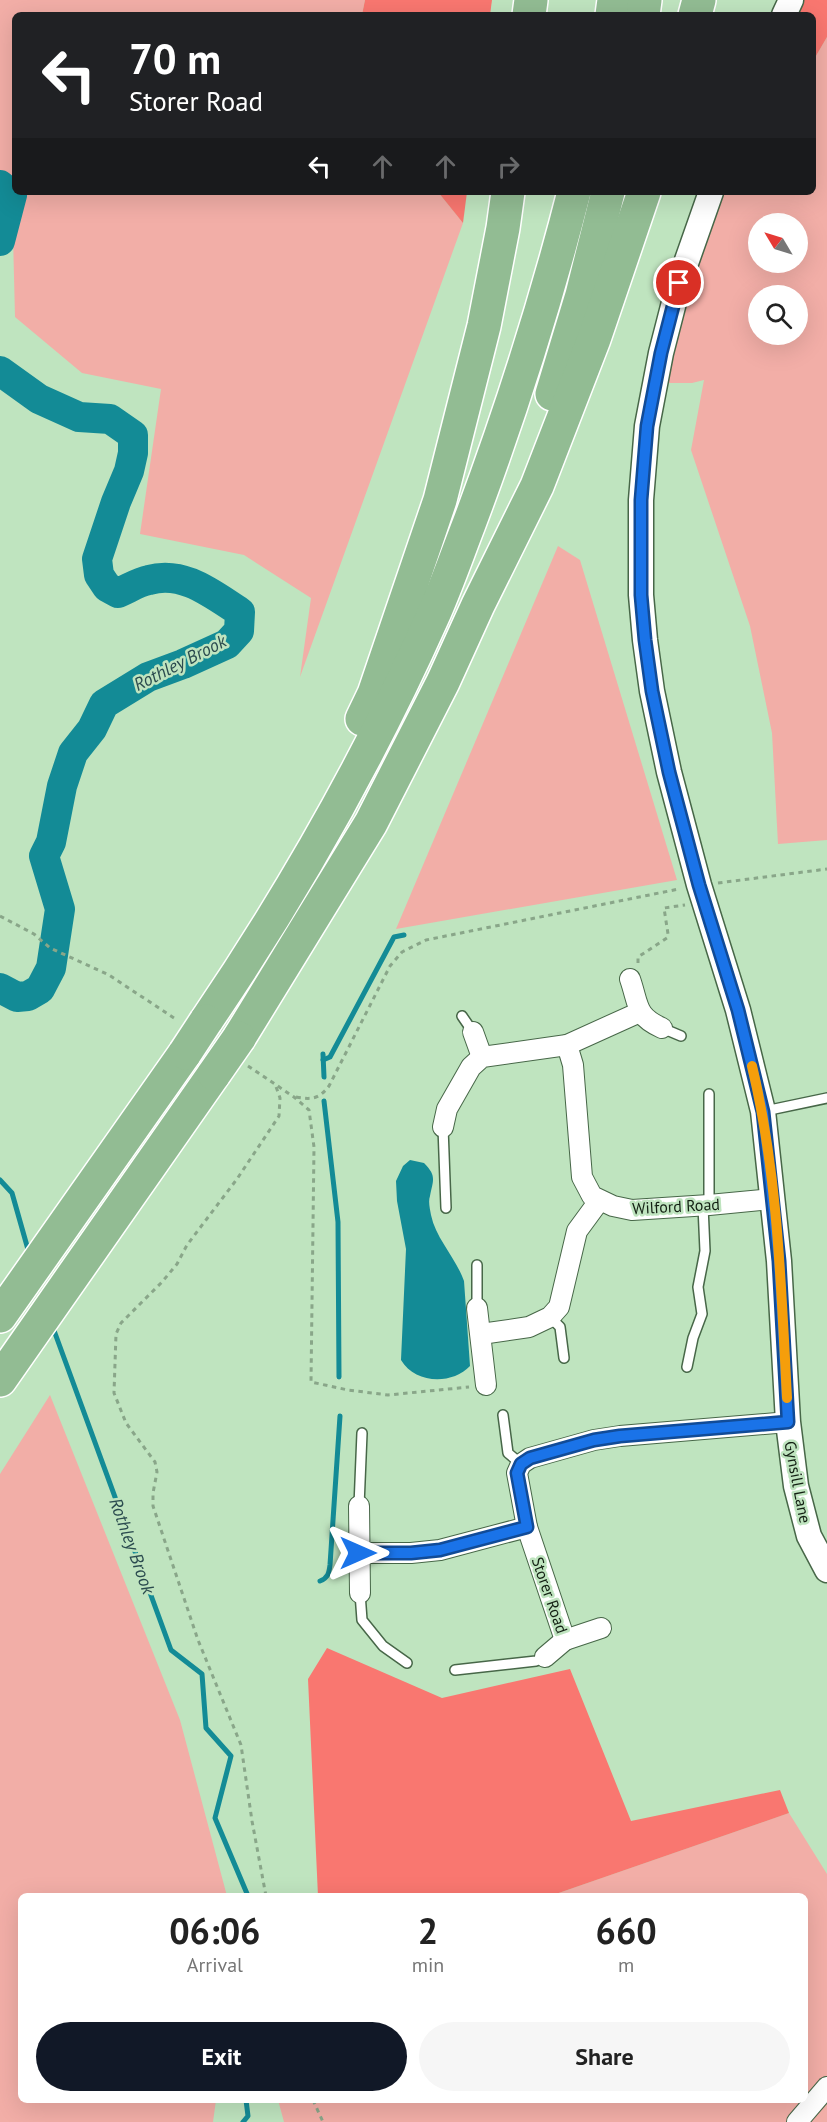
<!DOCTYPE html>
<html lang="en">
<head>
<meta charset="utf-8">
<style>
  body { margin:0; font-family:"PT Sans",sans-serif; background:#f6f6f6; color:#222; height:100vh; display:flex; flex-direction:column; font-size:22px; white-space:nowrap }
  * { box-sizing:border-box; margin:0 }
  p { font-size:20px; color:#767676 }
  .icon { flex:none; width:33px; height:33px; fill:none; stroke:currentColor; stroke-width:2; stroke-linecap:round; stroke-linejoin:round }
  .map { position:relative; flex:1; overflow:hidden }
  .details { position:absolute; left:18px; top:1893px; width:790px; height:210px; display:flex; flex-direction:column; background:#fff; border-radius:9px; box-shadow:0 6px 24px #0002 }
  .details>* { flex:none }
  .top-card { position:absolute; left:12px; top:12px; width:804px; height:183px; border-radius:9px; box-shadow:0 6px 24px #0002; background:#202124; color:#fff; overflow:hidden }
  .needle { width:39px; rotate:308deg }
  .buttons { position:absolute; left:748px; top:213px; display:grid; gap:12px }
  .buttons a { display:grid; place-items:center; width:60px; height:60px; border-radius:50%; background:#fff; box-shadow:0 6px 24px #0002; font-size:30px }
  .pin { position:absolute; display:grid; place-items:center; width:51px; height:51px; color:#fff; margin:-26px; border:3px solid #fff; border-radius:50%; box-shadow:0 2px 6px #0007 }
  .me { position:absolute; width:66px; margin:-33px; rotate:90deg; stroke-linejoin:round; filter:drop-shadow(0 0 4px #0008) }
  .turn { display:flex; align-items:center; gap:21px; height:126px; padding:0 18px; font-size:27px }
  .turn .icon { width:78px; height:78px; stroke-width:2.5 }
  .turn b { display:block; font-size:42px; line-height:51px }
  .lanes { display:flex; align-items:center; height:57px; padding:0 18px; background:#0003; justify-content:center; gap:30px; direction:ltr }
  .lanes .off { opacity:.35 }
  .eta { display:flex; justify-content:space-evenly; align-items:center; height:102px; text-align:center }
  .eta b { font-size:36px; font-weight:600; line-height:42px }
  .button { display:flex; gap:12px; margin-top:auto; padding:12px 18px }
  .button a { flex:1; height:69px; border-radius:36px; background:#111827; color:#fff; font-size:24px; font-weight:600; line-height:69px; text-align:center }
  .button a+a { background:#f6f6f6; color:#222 }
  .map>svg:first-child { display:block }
  .green { fill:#f2aea7; fill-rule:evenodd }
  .forest { fill:#f97770 }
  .water { fill:#138b96 }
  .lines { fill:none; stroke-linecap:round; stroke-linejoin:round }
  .stream { stroke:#138b96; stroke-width:5 }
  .river { stroke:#138b96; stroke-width:30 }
  .service-casing { stroke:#476748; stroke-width:12 }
  .minor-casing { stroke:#476748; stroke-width:22 }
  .tertiary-casing { stroke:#476748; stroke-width:27 }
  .trunk-casing { stroke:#fff; stroke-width:36 }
  .path { stroke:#89a689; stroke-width:3; stroke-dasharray:4.5 4.5; stroke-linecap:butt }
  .service { stroke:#fff; stroke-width:9 }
  .minor { stroke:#fff; stroke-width:20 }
  .tertiary { stroke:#fff; stroke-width:24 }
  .trunk { stroke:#92bc93; stroke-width:33 }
  .trunk-bridge-casing { stroke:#fff; stroke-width:36; stroke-linecap:butt }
  .trunk-bridge { stroke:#92bc93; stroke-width:33 }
  .route-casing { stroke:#114b97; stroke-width:15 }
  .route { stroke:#1a73e8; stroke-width:10 }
  .slow { stroke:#f59e0b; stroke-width:10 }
  .labels { text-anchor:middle; stroke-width:5; stroke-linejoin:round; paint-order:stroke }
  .street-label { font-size:16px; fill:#132013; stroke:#bfe4bf }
  .water-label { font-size:18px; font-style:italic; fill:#2b4b4f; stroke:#bfe4bf }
</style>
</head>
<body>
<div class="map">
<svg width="827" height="2122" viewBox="0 0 827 2122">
  <rect width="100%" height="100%" fill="#bfe4bf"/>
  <!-- green -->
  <g class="green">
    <polygon points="0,0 365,0 362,15 15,15 15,192 438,192 463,223 300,677 311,598 244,555 140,534 161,389 82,373 15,317 12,195 0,184"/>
    <path d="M827 37V840L778 844 772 733 750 626 691 450 704 380 692 383H666L692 274 721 192H813V61ZM759 224H798V262H759ZM759 296H798V334H759Z"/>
    <polygon points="558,546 580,560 677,880 396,929"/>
    <polygon points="50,1395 180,1720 227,1896 21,1896 21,2100 216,2100 213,2122 0,2122 0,1474"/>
    <polygon points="789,1813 827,1874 827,2122 284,2122 278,2100 806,2100 806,1896 550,1896"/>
  </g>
  <!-- forest -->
  <g class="forest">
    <polygon points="365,0 492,0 490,15 362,15"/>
    <polygon points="804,0 827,0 827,37 813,61 813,15 797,15"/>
    <polygon points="438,192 467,192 463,223"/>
    <polygon points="327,1648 442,1698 570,1669 631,1821 780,1790 789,1813 550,1896 318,1896 308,1679"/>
  </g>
  <!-- water -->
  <path class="water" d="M410 1160 424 1163C437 1176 433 1180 430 1196 428 1202 430 1209 431 1215 436 1239 456 1258 464 1281L470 1366C452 1385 415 1384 401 1360L406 1249 397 1201 396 1181 403 1166Z"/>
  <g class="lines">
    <!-- stream -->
    <g class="stream">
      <polyline points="323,1054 324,1077"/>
      <polyline points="323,1060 330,1057 394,937 404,935"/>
      <polyline points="324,1101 338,1222 339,1377"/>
      <polyline points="0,1180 12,1193 29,1253"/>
      <polyline points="52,1325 171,1650 202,1674 206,1728 231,1756 215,1818 248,1896"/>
      <path d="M320 1581C328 1578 329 1573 330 1565L340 1416"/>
      <polyline points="243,2122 248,2116 246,2100"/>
    </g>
    <!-- river -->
    <g class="river">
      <polyline points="0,185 12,195 0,241"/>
      <path d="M0 371 39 399 79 417 110 419 133 435V453L129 471 116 502 97 559 99 575 107 587 118 593C128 589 138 582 149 580 183 570 212 594 240 612L239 631 227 644 183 664 148 677 104 704 92 729 73 753 62 786 51 842 44 856 60 909 51 968 40 989 28 996 17 997 0 988"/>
    </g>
    <defs>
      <g id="service">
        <polyline points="462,1016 473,1032"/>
        <polyline points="662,1028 681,1036"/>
        <polyline points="709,1094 709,1205"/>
        <polyline points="765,1111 827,1098"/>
        <polyline points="443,1127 446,1208"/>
        <polyline points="477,1265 477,1308"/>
        <polyline points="550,1317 560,1327 564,1358"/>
        <polyline points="687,1367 693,1338 702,1314 698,1287 705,1251 703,1206"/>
        <polyline points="503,1415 508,1453 521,1464"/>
        <polyline points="359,1506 362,1433"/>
        <polyline points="360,1593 362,1620 383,1646 407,1663"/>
        <polyline points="455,1670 536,1661 545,1657"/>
      </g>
      <g id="minor">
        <path d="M630 979C639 1005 635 1016 662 1028"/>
        <polyline points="473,1032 482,1057"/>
        <polyline points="567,1045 573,1065 582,1177 592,1196 613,1206 632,1210 709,1205 772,1199"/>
        <polyline points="443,1127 447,1109 471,1067 482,1057 567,1045 640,1012"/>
        <polyline points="477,1308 486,1385"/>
        <polyline points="481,1334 529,1327 550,1317 559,1307 577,1231 599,1201"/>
        <polyline points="359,1506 360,1593"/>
        <polyline points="359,1553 411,1553 440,1550 527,1527"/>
        <polyline points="565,1640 527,1527 517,1473 521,1464 530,1458 594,1440 620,1436 788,1422"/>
        <polyline points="545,1657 565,1640 601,1628"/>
        <polyline points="797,2122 827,2087"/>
      </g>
      <g id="tertiary">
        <polyline points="784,15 791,0"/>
        <polyline points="711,192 679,283 661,353 647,426 641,500 641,595 645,640 652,691 669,772 699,885 738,1010 763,1111 779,1261 788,1422 796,1486 809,1536 827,1570"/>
      </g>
      <g id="trunk">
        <polyline points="529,15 531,0"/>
        <polyline points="612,15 614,0"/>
        <polyline points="643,15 645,0"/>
        <polyline points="695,15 699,0"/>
        <polyline points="552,394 582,295 608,192"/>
        <polyline points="362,719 374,694 440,500 484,326 503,228 508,192"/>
        <path d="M206 1021C293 893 369 759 432 618 446 587 457 555 469 524 510 415 545 305 574 192"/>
        <polyline points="239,1038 371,823 443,682 478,605 537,486 594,339 644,192"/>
        <polyline points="0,1316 185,1053"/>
        <polyline points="0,1380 214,1074"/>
      </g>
    </defs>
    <!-- service casing -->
    <use href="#service" class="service-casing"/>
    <!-- minor casing -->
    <use href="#minor" class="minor-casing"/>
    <!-- tertiary casing -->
    <use href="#tertiary" class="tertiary-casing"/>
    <!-- trunk casing -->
    <use href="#trunk" class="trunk-casing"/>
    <!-- path -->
    <g class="path">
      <polyline points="718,883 827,869"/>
      <polyline points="0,916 34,934 50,948 109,975 177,1020"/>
      <polyline points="638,963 638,957 667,938 668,934 664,908 685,905"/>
      <polyline points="248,1066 294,1097 309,1110 314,1147 311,1382 348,1390 388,1395 469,1387"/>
      <path d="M296 1097C312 1100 319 1099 329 1086L390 966 402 952 426 940 679 889"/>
      <polyline points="266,1896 252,1821 241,1745 198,1640 153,1506 153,1493 157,1472 155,1462 126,1423 114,1393 116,1334 121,1323 162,1282 177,1264 187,1245 237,1179 279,1116 280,1098 275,1084"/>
      <polyline points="313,2100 323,2122"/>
    </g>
    <!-- service -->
    <use href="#service" class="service"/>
    <!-- minor -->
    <use href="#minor" class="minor"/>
    <!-- tertiary -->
    <use href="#tertiary" class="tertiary"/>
    <!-- trunk -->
    <use href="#trunk" class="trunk"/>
    <defs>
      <g id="trunk-bridge">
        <polyline points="185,1053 206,1021"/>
        <polyline points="214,1074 239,1038"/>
      </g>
    </defs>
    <!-- trunk-bridge casing -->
    <use href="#trunk-bridge" class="trunk-bridge-casing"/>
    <!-- trunk-bridge -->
    <use href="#trunk-bridge" class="trunk-bridge"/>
  </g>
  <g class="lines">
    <defs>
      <polyline id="route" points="358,1553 411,1553 440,1550 527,1527 517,1473 521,1464 530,1458 594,1440 620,1436 788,1422 779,1261 763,1112 738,1010 699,885 669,772 652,691 645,640 641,595 641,500 647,426 661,353 679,283"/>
    </defs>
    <!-- route casing -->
    <use href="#route" class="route-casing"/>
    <!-- route -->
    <use href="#route" class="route"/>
    <!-- slow -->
    <path class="slow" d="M752 1066C778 1174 781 1287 787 1398"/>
  </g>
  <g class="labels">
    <!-- street labels -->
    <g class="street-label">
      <text transform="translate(676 1206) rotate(-3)" y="6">Wilford Road</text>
      <text transform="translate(798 1482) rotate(79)" y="6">Gynsill Lane</text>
      <text transform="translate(550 1595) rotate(71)" y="6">Storer Road</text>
    </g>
    <!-- water labels -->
    <g class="water-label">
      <text transform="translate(180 663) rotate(-27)" y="6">Rothley Brook</text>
      <text transform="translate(132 1546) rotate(70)" y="6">Rothley Brook</text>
    </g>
  </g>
</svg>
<div class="buttons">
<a><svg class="needle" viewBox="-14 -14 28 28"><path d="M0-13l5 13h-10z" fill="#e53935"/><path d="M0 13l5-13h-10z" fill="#767676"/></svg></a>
<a><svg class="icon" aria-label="search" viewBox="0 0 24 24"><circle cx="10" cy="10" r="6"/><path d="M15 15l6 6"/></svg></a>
</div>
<div class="pin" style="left:679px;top:283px;background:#d93025"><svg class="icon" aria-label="arrive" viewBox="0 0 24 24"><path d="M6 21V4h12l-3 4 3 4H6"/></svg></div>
<svg class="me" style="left:358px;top:1553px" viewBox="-20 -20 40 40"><path d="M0-17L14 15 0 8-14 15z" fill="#1a73e8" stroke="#fff" stroke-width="4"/></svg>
<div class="top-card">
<div class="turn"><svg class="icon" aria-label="left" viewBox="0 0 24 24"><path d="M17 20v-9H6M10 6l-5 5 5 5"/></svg><div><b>70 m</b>Storer Road</div></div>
<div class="lanes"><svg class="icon" aria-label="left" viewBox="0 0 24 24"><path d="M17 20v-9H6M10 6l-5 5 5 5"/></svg><svg class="icon off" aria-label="ahead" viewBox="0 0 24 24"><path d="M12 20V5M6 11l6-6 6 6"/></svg><svg class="icon off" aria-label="ahead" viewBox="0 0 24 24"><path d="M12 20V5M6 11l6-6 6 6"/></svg><svg class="icon off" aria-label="right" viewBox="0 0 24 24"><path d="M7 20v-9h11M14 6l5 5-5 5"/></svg></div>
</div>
<section class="details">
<div class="eta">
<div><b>06:06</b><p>Arrival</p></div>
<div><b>2</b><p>min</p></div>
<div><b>660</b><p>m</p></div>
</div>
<div class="button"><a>Exit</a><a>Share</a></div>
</section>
</div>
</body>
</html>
